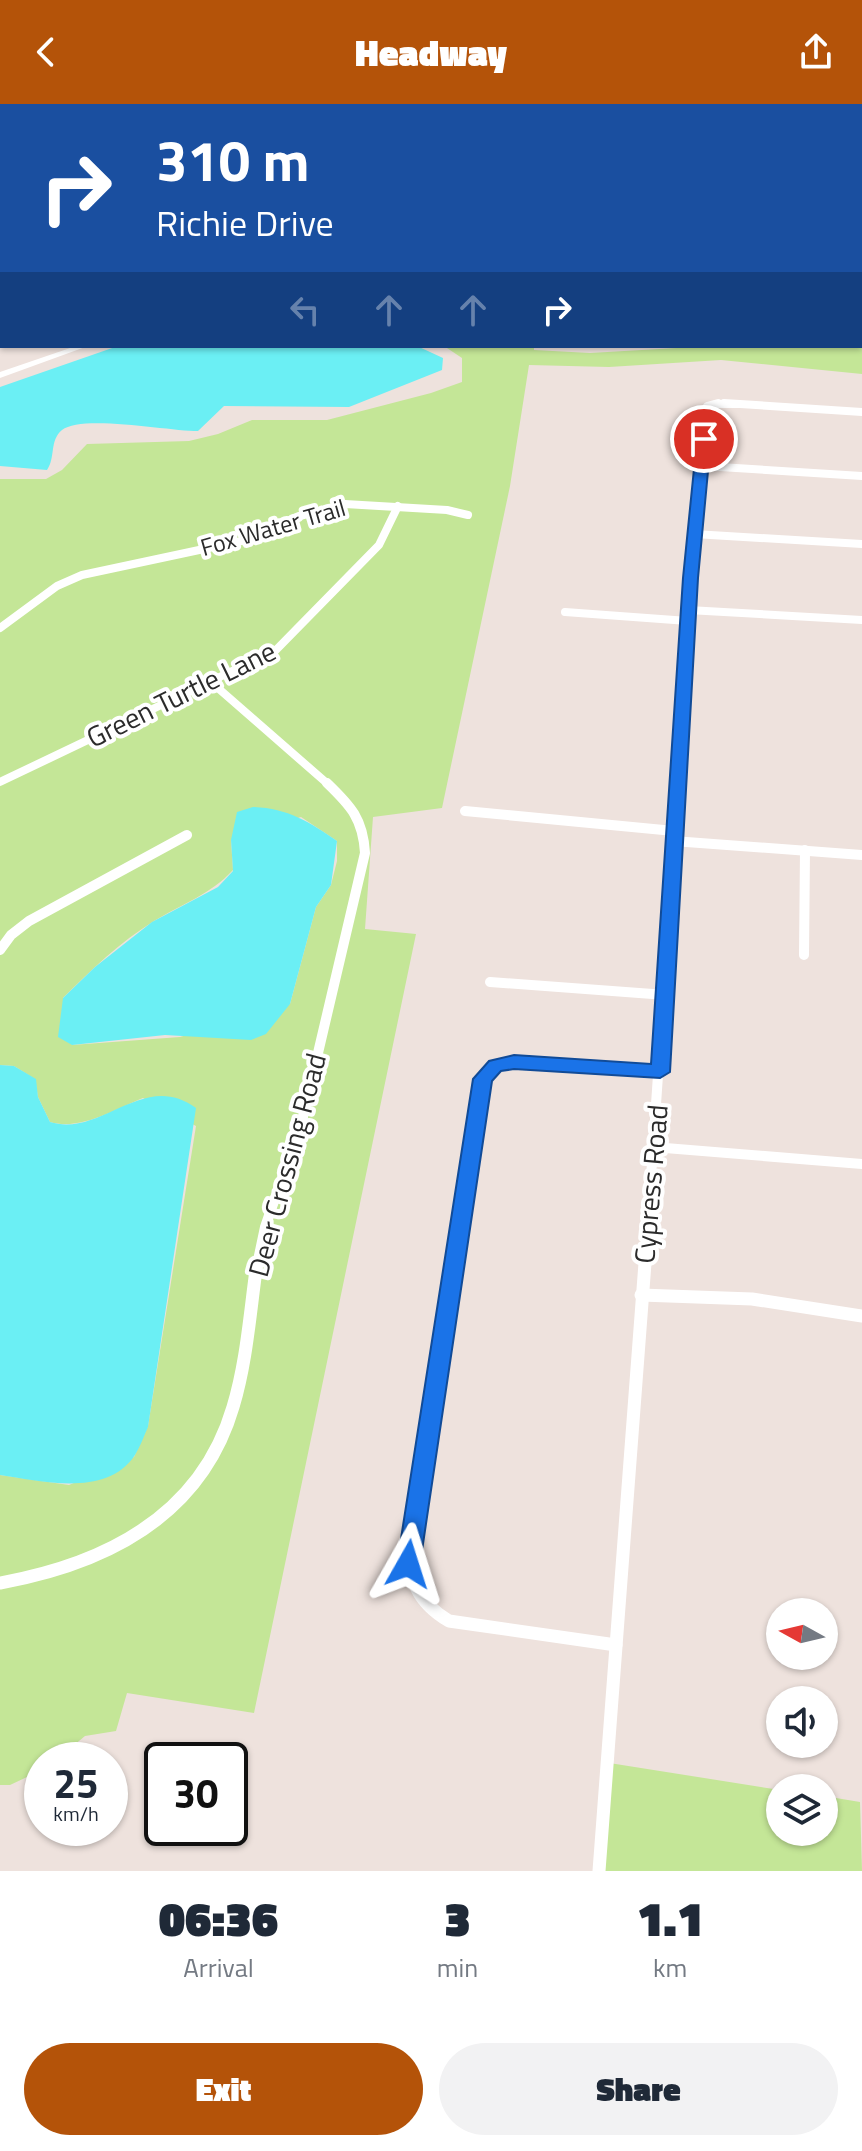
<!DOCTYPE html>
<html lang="en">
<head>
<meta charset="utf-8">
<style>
  body { margin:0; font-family:"Titillium Web",sans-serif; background:#f2f2f3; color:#1f2937; height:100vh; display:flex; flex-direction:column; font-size:30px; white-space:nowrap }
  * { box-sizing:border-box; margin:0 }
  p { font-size:26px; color:#747a83 }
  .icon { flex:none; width:44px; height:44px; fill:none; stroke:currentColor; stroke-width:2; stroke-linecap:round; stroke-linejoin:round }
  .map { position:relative; height:1767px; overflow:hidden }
  .details { display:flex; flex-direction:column; background:#fff; flex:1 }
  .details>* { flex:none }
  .hud { position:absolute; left:0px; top:0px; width:862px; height:244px; box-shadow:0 2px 6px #0004; background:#1a4fa0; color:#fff; overflow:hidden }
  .needle { width:52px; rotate:278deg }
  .fabs { position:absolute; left:766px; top:1494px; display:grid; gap:16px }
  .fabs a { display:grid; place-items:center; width:72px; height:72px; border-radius:50%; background:#fff; box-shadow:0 2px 6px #0004; font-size:40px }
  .speed { position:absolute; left:24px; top:1638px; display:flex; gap:16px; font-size:40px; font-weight:700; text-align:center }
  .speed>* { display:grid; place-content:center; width:104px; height:104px; border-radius:50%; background:#fff; box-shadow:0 2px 6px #0004; line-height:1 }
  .speed small { font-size:20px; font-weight:400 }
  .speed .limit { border:4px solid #111; border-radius:12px; background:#fff; color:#111 }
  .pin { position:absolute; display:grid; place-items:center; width:68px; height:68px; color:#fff; margin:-34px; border:4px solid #fff; border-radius:50%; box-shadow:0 2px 8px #0007 }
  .me { position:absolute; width:88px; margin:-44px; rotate:6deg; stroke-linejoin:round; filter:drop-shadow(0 0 6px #0008) }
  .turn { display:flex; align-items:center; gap:28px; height:168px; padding:0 24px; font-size:36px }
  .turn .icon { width:104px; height:104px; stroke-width:2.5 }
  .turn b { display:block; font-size:56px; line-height:68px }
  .lanes { display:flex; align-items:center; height:76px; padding:0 24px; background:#0003; justify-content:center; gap:40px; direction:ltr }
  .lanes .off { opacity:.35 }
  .eta { display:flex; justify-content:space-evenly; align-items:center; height:136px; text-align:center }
  .eta b { font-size:48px; font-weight:800; line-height:56px }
  .primary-button { display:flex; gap:16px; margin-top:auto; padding:16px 24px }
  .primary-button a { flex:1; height:92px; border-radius:48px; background:#b45309; color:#fff; font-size:32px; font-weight:800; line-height:92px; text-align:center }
  .primary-button a+a { background:#f2f2f3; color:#1f2937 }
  header { display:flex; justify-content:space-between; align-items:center; height:104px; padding:0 24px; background:#b45309; color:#fff; font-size:36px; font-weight:800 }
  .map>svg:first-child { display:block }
  .green { fill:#c4e697; fill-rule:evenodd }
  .water { fill:#6beff4 }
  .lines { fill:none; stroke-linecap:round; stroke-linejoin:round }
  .minor-far3 { stroke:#fff; stroke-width:6 }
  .minor-far2 { stroke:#fff; stroke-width:8 }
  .minor-far1 { stroke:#fff; stroke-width:10 }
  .minor { stroke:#fff; stroke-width:13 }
  .tertiary { fill:#fff; fill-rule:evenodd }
  .route { fill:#1a73e8; stroke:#114b97; stroke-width:2 }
  .labels { text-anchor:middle; stroke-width:8; stroke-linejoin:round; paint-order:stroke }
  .far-street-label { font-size:24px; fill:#2b2b2b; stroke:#fff }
  .street-label { font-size:28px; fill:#2b2b2b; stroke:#fff }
</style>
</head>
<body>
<header><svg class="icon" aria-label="back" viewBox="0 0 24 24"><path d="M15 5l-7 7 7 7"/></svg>Headway<svg class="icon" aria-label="share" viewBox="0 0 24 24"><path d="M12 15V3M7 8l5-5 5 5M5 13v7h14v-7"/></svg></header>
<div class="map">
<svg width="862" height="1767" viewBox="0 0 862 1767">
  <rect width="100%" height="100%" fill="#eee2dd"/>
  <!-- green -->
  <g class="green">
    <polygon points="0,0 149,0 2,2 2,142"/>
    <path d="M444 242H534V246L590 249 694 243 862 244V270L721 256 609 263 529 261 510 382 442 704 373 713 365 825 416 830 254 1609 127 1589 116 1627 85 1632 56 1656H42V1666L10 1681H0V1371L69 1381 134 1353 148 1322 196 1022 143 994C116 1005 80 1027 50 1018L38 993 35 975 14 962 0 961V375H46L62 366 87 340 189 337 218 330 252 316H327L431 289 462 278V254ZM301 713 337 737V757L331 781 316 803 290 900 180 933 72 941 63 894C92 865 120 838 154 817 182 800 211 790 233 766L231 736Z"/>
    <polygon points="603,1658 780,1686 780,1728 824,1728 824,1692 860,1698 862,1767 594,1767"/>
  </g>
  <!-- water -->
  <g class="water">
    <path d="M118 242H417L443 254 442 266 349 303 224 302 198 327C169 327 81 310 62 326 49 337 56 353 47 366L0 362V283Z"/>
    <path d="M253 703C287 704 310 718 337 737L331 781 316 803 290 900 266 930 251 936 165 931 72 941 58 933 63 894 95 863 152 818 218 783 233 767 231 736 237 708Z"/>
    <path d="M0 961 14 962 36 975 38 993 50 1018C101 1034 144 965 196 1004L148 1323C144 1332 140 1343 135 1351 107 1394 41 1377 0 1371Z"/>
  </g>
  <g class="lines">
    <!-- minor-far3 -->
    <polyline class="minor-far3" points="710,301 756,301"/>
    <!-- minor-far2 -->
    <g class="minor-far2">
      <polyline points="724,299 862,308"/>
      <polyline points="704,362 862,372"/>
      <polyline points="694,430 862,440"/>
      <polyline points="688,506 862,516"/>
      <polyline points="565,508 688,517"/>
      <polyline points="0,524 57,482 82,471 246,436 297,413 345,400 447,406 468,411"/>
      <polyline points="211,578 329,681"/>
      <polyline points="0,678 276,546 379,441 398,402"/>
      <polyline points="678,681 690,474 704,362 704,308 707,302 718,299"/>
    </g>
    <!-- minor-far1 -->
    <g class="minor-far1">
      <polyline points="465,707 674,727"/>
      <polyline points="673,737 862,751"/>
      <polyline points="0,846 11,831 29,817 187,731"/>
      <polyline points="804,851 805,746"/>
      <polyline points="490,878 666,891"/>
      <polyline points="653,1043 862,1060"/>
      <path d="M257 1161 265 1123 302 1017 365 749C363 715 351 702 327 679"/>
      <polyline points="453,1161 483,975 495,962 514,958 660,968"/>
      <polyline points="645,1161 678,679"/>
    </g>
    <!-- minor -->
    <g class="minor">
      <path d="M454 1159 409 1440C409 1476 417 1498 449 1517L616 1541"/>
      <polyline points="641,1191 752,1195 862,1212"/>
      <path d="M0 1479C105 1460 201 1412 233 1303 247 1257 250 1207 257 1159"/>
      <polyline points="599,1767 645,1159"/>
    </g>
    <!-- tertiary -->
    <g class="tertiary">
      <polygon points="362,0 368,0 367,2 361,2"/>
      <polygon points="462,0 543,0 546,2 465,2"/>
      <rect x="860" y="16" width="2" height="4"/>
      <polygon points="76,242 88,242 0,274 0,268"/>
    </g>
  </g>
  <!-- route -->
  <polygon class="route" points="704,331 711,335 698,474 670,968 660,974 514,965 501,967 492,977 420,1460 417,1467 408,1470 400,1467 397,1460 473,975 489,957 514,951 651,960 683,474 697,335"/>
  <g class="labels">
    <!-- far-street labels -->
    <g class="far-street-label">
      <text transform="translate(273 424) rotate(-16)" y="8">Fox Water Trail</text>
    </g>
    <!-- street labels -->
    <g class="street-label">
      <text transform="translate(181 590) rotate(-26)" y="10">Green Turtle Lane</text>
      <text transform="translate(287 1061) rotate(-75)" y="10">Deer Crossing Road</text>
      <text transform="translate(651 1080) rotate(-85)" y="10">Cypress Road</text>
    </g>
  </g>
</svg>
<div class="fabs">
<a><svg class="needle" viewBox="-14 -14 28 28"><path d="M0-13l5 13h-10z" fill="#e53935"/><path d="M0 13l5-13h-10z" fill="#747a83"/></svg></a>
<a><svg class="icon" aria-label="sound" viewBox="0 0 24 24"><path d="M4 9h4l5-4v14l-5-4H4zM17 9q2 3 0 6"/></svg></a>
<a><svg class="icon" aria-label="layers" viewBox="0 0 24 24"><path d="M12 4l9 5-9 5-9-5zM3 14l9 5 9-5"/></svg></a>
</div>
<div class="speed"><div>25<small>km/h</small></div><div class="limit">30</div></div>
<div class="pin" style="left:704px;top:335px;background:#d93025"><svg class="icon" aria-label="arrive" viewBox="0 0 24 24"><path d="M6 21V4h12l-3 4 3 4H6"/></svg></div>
<svg class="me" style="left:408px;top:1460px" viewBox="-20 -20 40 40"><path d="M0-17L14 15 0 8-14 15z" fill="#1a73e8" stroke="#fff" stroke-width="4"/></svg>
<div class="hud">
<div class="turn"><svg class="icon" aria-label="right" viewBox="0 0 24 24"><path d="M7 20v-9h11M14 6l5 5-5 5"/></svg><div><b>310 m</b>Richie Drive</div></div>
<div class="lanes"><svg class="icon off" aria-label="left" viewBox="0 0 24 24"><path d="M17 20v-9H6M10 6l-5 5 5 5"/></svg><svg class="icon off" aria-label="ahead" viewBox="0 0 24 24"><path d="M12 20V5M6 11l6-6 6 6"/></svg><svg class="icon off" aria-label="ahead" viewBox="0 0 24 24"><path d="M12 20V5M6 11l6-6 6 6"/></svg><svg class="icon" aria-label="right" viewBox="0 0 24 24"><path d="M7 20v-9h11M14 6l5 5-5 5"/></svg></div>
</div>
</div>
<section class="details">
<div class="eta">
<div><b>06:36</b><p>Arrival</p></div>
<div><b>3</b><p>min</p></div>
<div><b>1.1</b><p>km</p></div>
</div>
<div class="primary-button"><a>Exit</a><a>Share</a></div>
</section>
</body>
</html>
